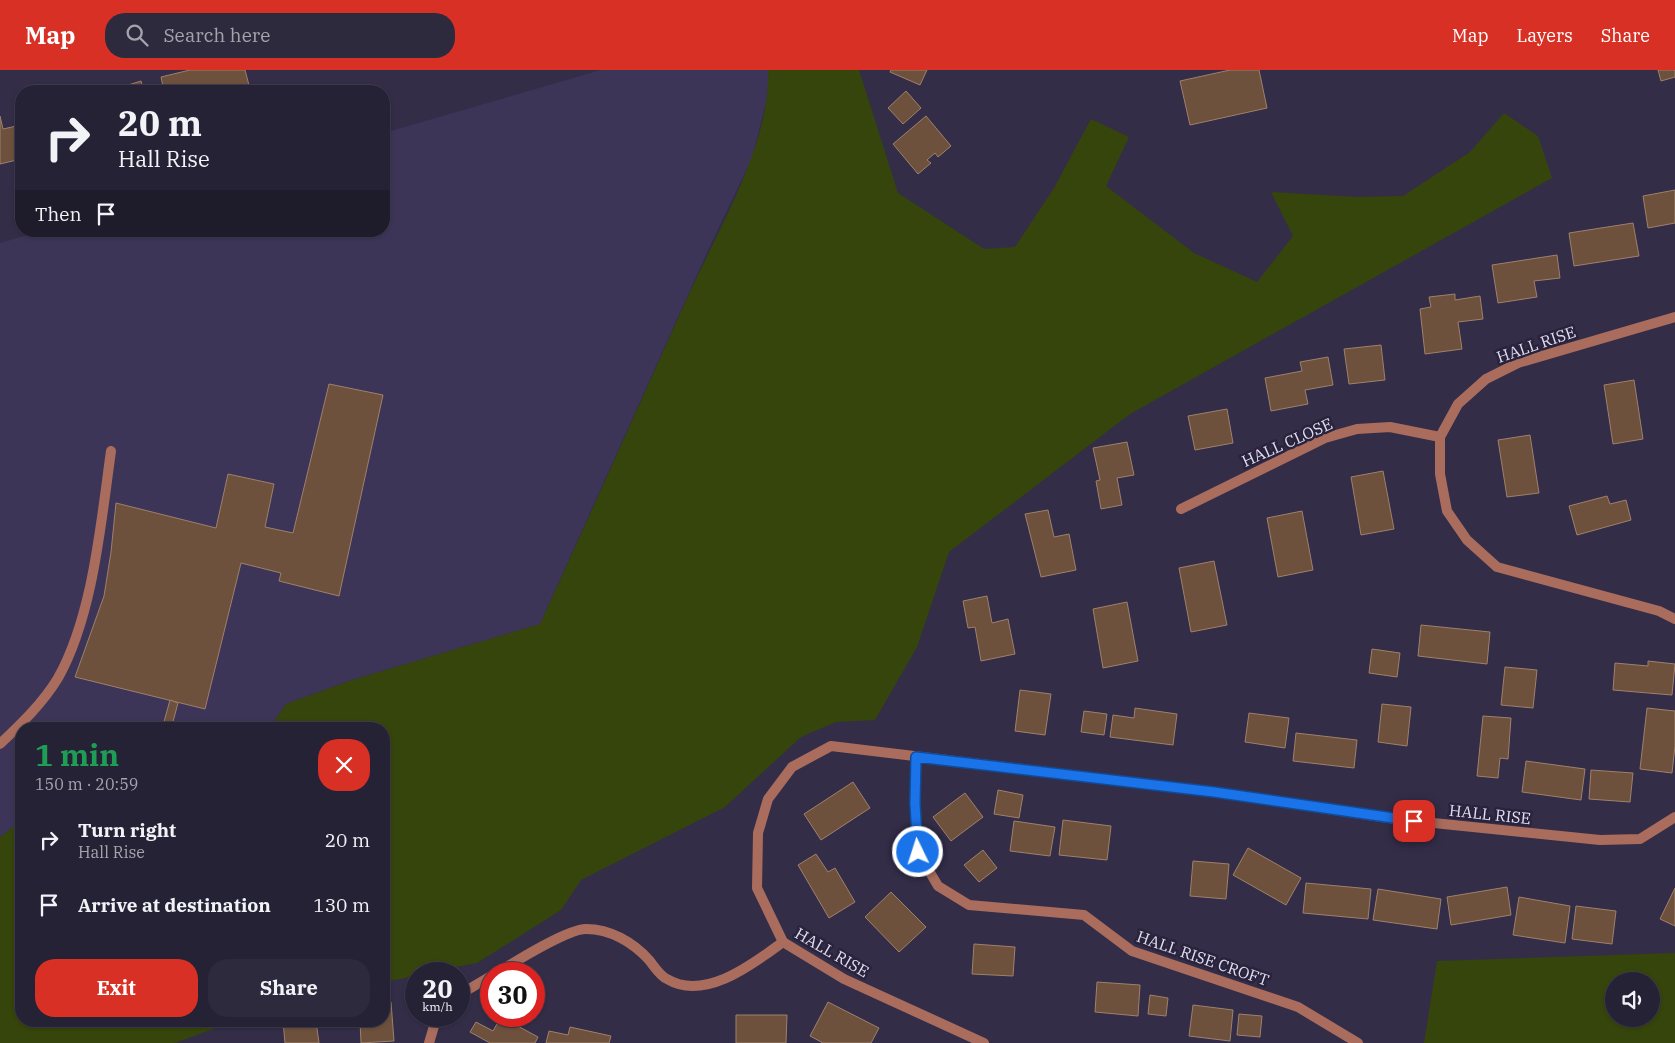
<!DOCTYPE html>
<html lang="en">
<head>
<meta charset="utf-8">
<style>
  body { margin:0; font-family:"IBM Plex Serif",serif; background:#2e2a3e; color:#f1f3f6; height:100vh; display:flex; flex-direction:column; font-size:19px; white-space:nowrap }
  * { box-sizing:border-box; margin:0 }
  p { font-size:16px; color:#a4a4ad }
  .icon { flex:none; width:28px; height:28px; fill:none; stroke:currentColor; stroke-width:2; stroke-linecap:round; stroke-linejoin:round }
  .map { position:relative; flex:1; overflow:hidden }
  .drawer { position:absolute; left:15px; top:652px; width:375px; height:305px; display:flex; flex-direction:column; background:#262236; border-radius:20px; box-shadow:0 1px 4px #0004,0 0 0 1px #423f51 }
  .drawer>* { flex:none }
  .top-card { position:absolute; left:15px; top:15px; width:375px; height:152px; border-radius:20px; box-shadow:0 1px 4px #0004,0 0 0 1px #423f51; background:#262236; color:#f1f3f6; overflow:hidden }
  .tools { position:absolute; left:1605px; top:902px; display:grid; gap:10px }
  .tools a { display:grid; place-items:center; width:55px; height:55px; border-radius:50%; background:#262236; box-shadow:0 1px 4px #0004,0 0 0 1px #423f51; font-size:25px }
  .speed { position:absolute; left:405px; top:892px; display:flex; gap:10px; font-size:25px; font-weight:700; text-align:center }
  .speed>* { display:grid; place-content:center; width:65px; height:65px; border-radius:50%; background:#262236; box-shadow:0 1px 4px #0004,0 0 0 1px #423f51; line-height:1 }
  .speed small { font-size:12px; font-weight:400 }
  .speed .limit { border:8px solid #d22; background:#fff; color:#111 }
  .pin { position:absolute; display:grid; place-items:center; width:42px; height:42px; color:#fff; margin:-21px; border-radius:10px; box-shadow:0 2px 8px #0006 }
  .me { position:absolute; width:55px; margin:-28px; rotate:356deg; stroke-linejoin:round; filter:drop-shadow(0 0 4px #0008) }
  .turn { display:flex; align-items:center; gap:18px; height:105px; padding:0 20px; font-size:22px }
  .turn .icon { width:65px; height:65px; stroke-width:2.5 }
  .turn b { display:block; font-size:35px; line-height:42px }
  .then { display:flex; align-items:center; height:48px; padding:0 20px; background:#0003; gap:10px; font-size:19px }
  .round { display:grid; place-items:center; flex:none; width:52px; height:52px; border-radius:20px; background:#2e2a3e }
  .overview { display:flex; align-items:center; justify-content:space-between; height:85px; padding:0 20px }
  h1 { font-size:30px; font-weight:700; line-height:38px; color:#1e9e55 }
  .cta { display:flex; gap:10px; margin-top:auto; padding:10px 20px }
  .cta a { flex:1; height:58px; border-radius:20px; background:#d93025; color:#fff; font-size:20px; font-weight:700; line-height:58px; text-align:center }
  .cta a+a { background:#2e2a3e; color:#f1f3f6 }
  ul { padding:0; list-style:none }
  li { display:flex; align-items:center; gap:15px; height:65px; padding:0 20px }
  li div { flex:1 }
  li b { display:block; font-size:19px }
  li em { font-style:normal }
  header { display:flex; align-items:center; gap:30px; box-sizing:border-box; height:70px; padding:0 25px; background:#d93025; color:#fff }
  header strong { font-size:24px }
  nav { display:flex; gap:28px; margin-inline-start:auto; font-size:18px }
  .search { width:350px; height:45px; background:#2e2a3e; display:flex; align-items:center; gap:12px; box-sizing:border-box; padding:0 18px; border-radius:20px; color:#a4a4ad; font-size:19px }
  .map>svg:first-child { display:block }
  .built { fill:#3d3557 }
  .green { fill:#36450b; fill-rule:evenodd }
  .building { fill:#6d513d; stroke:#9f806b }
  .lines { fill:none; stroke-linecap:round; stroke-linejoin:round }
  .service { stroke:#aa6d5d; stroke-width:10 }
  .minor { stroke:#aa6d5d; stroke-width:10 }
  .route-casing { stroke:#114b97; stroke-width:12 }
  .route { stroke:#1a73e8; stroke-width:9 }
  .labels { text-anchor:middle; stroke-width:5; stroke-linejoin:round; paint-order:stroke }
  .street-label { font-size:16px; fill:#e1def0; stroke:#29233d }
</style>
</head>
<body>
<header>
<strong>Map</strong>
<div class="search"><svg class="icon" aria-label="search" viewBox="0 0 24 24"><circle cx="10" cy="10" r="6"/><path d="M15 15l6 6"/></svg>Search here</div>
<nav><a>Map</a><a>Layers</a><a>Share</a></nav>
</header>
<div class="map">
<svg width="1675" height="973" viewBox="0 0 1675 973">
  <rect width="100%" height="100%" fill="#332d48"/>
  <!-- built -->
  <polygon class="built" points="601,0 768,0 769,21 752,88 710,176 540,554 352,610 286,634 269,659 21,659 21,755 16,755 0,767 0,173 42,161 384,161 384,63"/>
  <!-- green -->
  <g class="green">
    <path d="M768 0H859L898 123 984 179 1015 177 1054 118 1091 49 1129 67 1106 116 1194 183 1257 212 1293 166 1271 122 1357 127 1403 126 1470 82 1504 43 1538 66 1552 108 1130 344 949 482 917 577 875 650 836 652 801 667 725 737 581 810 561 840 477 893 416 904V906L384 912V659H269L286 634 352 610 540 554C590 445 639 335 688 226 718 160 771 73 768 0Z"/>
    <polygon points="16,755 21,755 21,951 235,951 175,973 0,973 0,767"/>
    <path d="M1675 883V973H1424L1437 891ZM1614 911H1651V949H1614Z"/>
  </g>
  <!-- building -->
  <g class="building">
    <polygon points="190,0 245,0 250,19 241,21 164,21 161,7"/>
    <polygon points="891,0 927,0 920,15 890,2"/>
    <polygon points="1230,0 1259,0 1267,38 1190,55 1180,11"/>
    <polygon points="1658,0 1675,0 1675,7 1661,11"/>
    <polygon points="141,11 144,21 109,21"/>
    <polygon points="906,21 921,38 903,54 888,38"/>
    <polygon points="0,46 3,59 21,55 21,91 21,89 0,94"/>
    <polygon points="926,46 951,76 938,87 935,83 927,90 931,93 918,104 893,74"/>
    <polygon points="1675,120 1675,153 1648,158 1643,126"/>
    <polygon points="1633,153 1639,186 1574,196 1569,163"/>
    <polygon points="1557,185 1560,208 1534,211 1537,227 1498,233 1492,195"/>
    <polygon points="1455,224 1455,230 1480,226 1483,249 1458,252 1462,279 1425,284 1420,239 1431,237 1429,227"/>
    <polygon points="1381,275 1385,310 1349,314 1344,279"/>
    <polygon points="1328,287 1333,315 1305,320 1308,334 1271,341 1265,308 1302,301 1300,292"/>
    <polygon points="1634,310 1643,369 1613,374 1604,315"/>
    <polygon points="329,314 383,325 339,526 279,511 281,503 241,493 205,639 75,607 104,526 111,482 116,433 216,458 228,404 274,414 265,457 293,463"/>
    <polygon points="1227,339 1233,373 1195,380 1188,346"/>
    <polygon points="1530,365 1539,423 1507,427 1498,370"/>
    <polygon points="1127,372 1134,405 1117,408 1122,435 1101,439 1096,411 1100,410 1093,378"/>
    <polygon points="1383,401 1394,459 1361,465 1351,407"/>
    <polygon points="1607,426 1610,434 1626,430 1631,450 1577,465 1569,436"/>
    <polygon points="1048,440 1054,467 1069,464 1076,500 1041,507 1025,444"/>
    <polygon points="1302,441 1313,500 1278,507 1267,448"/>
    <polygon points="1214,491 1227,555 1191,562 1179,498"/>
    <polygon points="987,526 992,553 1008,549 1015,584 981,591 975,557 968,558 963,531"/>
    <polygon points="1127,532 1138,591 1103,598 1093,539"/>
    <polygon points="1421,555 1490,562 1487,594 1418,586"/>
    <polygon points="1372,579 1400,583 1397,607 1369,603"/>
    <polygon points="1648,591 1675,594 1672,625 1613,620 1615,593 1648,596"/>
    <polygon points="1505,597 1537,600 1533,638 1501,635"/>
    <polygon points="1020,620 1051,624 1045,665 1015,661"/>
    <polygon points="170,630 178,633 171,659 162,659"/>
    <polygon points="1382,634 1411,637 1407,676 1378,672"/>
    <polygon points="1135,638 1177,644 1173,675 1110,667 1113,645 1134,648"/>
    <polygon points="1647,638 1675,641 1675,676 1672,703 1640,699"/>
    <polygon points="1084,641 1107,644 1104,665 1081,662"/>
    <polygon points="1249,643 1289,648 1285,678 1245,672"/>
    <polygon points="1483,646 1511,648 1508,689 1500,688 1498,708 1477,706"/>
    <polygon points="128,652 160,659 126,659"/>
    <polygon points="1296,663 1357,670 1354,698 1293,691"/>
    <polygon points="1526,691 1585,699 1581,730 1522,722"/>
    <polygon points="1591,700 1633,703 1630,732 1589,729"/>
    <polygon points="853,712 870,738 821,770 804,744"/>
    <polygon points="998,720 1023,725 1019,748 994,744"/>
    <polygon points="965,723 983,747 951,771 933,747"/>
    <polygon points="1063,750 1111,756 1107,790 1059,785"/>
    <polygon points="1014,751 1055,757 1050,786 1010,781"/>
    <polygon points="1248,778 1301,808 1286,835 1233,805"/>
    <polygon points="983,780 997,798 979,812 964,795"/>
    <polygon points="816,784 828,802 835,798 855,832 829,848 798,795"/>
    <polygon points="1193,791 1229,794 1226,829 1190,826"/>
    <polygon points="1306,813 1371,819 1368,849 1303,843"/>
    <polygon points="1507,817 1511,845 1451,855 1447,827"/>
    <polygon points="1675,818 1675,856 1660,849"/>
    <polygon points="1378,819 1441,829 1437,859 1373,850"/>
    <polygon points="891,822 926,857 899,882 865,847"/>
    <polygon points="1519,827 1570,836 1565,873 1513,865"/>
    <polygon points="1576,836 1616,841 1612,874 1572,869"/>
    <polygon points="974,874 1015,877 1013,906 972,904"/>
    <polygon points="1097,912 1140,915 1138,946 1095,942"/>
    <polygon points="1150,925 1168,928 1166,946 1148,944"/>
    <polygon points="384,932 391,932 394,971 361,973 360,951 384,951"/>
    <polygon points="828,932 879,958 871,973 823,973 810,966"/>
    <polygon points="1193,935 1233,940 1230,971 1189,966"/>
    <polygon points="1239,944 1262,946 1260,967 1237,965"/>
    <polygon points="736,945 787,945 786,973 736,973"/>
    <polygon points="501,947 538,967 535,973 490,973 470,962 476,952 493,961"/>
    <polygon points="283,951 316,951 319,973 285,973"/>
    <polygon points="570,957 611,966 609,973 546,973 549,961 568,965"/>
  </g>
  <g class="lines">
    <!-- service -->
    <path class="service" d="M0 674C21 654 43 633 58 608 93 546 101 452 111 381"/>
    <!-- minor -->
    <g class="minor">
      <polyline points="1675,247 1518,293 1486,309 1458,334 1440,367 1440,404 1447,441 1467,470 1497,497 1659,541 1675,549"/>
      <polyline points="1181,439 1325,368 1357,359 1390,357 1440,367"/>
      <polyline points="916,687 915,734 918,782 938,816 969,835 1084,845 1132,881 1298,937 1358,973"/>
      <path d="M495 904C513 893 567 859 586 859 610 859 633 872 649 890 654 896 660 906 667 909 705 932 754 893 783 872"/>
      <polyline points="459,925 491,906"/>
      <polyline points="429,973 437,946"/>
      <polyline points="984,973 844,909 783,872 757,818 758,763 768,729 792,697 831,676 1214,722 1395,749 1600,770 1640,769 1675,747"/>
    </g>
  </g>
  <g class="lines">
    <defs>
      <polyline id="route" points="918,782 915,734 916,687 1214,722 1414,751"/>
    </defs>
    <!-- route casing -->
    <use href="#route" class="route-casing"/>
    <!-- route -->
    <use href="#route" class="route"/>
  </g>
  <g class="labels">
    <!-- street labels -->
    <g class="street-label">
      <text transform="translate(1536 274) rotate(-19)" y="6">HALL RISE</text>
      <text transform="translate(1287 372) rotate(-24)" y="6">HALL CLOSE</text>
      <text transform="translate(1490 744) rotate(6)" y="6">HALL RISE</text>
      <text transform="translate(832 882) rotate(30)" y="6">HALL RISE</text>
      <text transform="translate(1203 888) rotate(19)" y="6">HALL RISE CROFT</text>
    </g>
  </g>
</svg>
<div class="tools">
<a><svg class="icon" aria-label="sound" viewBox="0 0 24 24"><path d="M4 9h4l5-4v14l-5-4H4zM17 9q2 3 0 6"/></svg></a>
</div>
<div class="speed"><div>20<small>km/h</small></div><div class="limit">30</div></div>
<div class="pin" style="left:1414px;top:751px;background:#d93025"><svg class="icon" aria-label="arrive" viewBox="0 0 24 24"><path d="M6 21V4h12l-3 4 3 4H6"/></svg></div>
<svg class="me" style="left:918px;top:782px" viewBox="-20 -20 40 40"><circle r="17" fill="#1a73e8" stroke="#fff" stroke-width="3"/><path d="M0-11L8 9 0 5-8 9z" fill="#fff"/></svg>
<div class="top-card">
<div class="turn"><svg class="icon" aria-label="right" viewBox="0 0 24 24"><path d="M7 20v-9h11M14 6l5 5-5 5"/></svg><div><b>20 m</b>Hall Rise</div></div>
<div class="then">Then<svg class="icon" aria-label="arrive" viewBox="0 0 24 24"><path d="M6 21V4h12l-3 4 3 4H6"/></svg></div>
</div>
<section class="drawer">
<div class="overview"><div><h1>1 min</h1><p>150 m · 20:59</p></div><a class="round" style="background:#d93025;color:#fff"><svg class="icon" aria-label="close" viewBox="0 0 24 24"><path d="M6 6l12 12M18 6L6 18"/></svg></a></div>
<ul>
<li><svg class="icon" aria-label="right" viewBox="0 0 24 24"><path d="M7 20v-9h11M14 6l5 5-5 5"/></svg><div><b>Turn right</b><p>Hall Rise</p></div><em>20 m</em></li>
<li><svg class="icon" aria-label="arrive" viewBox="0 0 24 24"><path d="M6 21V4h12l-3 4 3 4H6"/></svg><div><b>Arrive at destination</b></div><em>130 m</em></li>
</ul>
<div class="cta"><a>Exit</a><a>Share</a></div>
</section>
</div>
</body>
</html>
